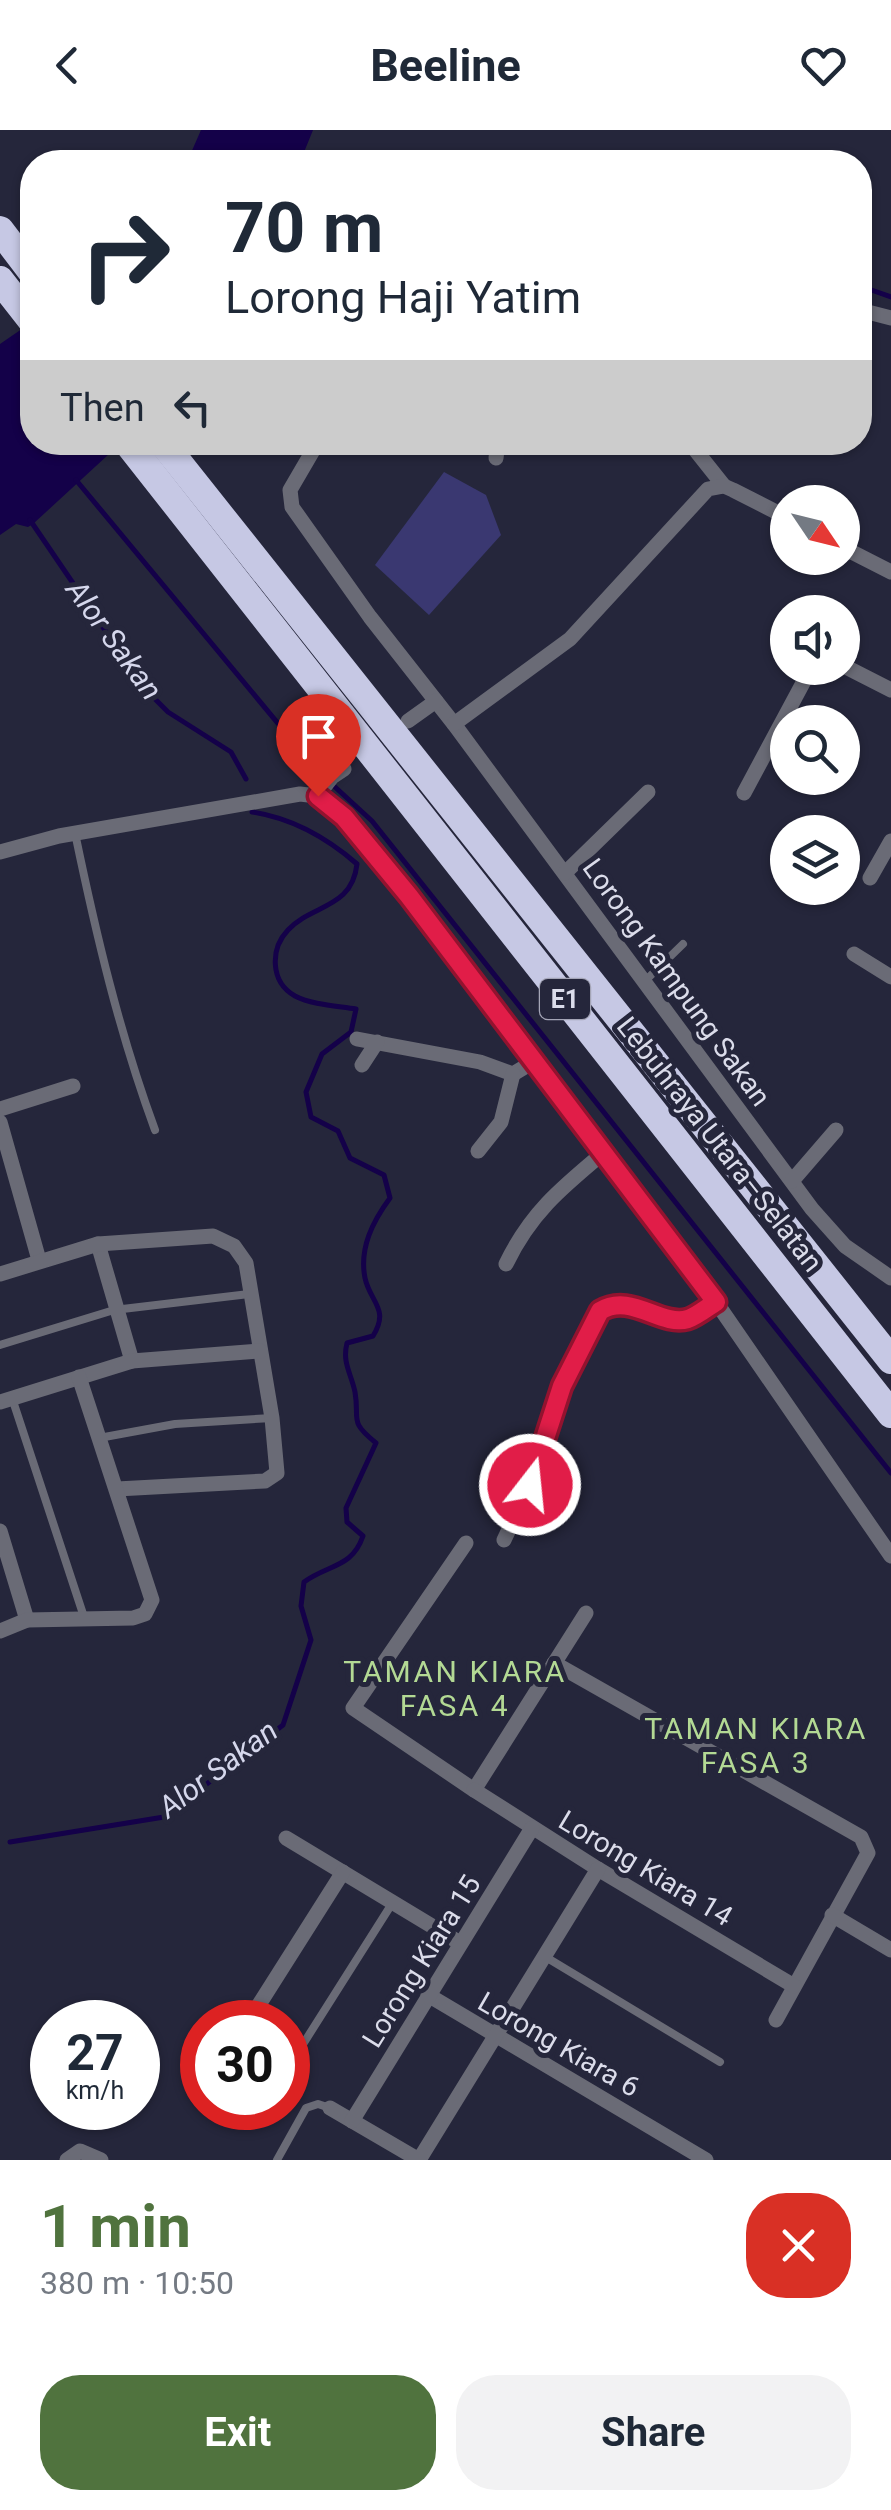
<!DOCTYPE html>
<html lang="en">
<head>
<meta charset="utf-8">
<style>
  body { margin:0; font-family:Roboto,sans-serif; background:#f2f2f3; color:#1f2937; height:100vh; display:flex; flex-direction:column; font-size:38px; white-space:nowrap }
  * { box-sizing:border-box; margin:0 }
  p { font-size:32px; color:#747a83 }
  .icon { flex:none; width:55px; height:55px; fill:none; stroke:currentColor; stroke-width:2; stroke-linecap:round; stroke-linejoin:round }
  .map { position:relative; height:2030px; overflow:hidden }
  .sheet { display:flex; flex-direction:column; background:#fff; flex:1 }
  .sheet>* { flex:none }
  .top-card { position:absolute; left:20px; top:20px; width:852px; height:305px; border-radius:40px; box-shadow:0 2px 8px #0004; background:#fff; color:#1f2937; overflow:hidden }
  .needle { width:65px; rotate:125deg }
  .buttons { position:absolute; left:770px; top:355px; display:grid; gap:20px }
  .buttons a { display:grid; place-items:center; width:90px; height:90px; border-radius:50%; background:#fff; box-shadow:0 2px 8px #0004; font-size:50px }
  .speed { position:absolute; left:30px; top:1870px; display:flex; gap:20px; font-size:50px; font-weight:700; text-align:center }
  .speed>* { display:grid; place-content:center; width:130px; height:130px; border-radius:50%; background:#fff; box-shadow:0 2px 8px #0004; line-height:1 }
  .speed small { font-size:25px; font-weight:400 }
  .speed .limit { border:15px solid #d22; background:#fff; color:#111 }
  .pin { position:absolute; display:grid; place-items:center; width:85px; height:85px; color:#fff; margin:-102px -42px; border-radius:50% 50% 50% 0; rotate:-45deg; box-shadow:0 0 10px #0007 }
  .pin .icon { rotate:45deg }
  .me { position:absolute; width:110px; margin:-55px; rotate:16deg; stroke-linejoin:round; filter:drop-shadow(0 0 8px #0008) }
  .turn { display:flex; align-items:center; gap:35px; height:210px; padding:0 40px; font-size:45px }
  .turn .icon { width:130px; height:130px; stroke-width:2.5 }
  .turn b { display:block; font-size:70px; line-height:85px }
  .then { display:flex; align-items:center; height:95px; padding:0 40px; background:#0003; gap:20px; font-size:38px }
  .round { display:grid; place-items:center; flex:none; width:105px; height:105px; border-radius:40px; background:#f2f2f3 }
  .head { display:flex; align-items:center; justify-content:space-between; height:170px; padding:0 40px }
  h1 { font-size:60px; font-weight:700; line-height:75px; color:#50733e }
  .cta { display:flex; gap:20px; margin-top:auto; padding:20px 40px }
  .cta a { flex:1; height:115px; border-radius:40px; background:#50733e; color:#fff; font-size:40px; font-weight:700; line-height:115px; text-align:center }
  .cta a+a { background:#f2f2f3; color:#1f2937 }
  header { display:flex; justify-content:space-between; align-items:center; height:130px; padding:0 40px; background:#fff; font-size:45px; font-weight:700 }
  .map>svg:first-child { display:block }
  .green { fill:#3a3871 }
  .water { fill:#140149 }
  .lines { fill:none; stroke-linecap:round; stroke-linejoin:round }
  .stream { stroke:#140149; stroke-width:5 }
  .lane { stroke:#6a6b76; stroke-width:8 }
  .street { stroke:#6a6b76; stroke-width:15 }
  .highway { stroke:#c6c8e4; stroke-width:28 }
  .route-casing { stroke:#92132f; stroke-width:25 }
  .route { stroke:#e11d48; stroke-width:18 }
  .labels { text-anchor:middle; stroke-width:10; stroke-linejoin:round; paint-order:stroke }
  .shield { fill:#25263b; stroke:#a4a5b6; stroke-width:2.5 }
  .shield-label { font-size:25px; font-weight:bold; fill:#dbdcea }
  .street-label { font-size:28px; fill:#dbdcea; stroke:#25263b }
  .water-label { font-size:30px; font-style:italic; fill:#d5d7ec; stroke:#25263b }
  .neighbourhood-label { font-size:30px; letter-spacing:2.5px; fill:#b3d994; stroke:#25263b }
</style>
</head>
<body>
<header><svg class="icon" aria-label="back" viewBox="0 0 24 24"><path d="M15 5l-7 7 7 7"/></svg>Beeline<svg class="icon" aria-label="heart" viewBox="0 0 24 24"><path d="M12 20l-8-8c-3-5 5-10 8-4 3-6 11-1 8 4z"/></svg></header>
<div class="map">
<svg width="891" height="2030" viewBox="0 0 891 2030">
  <rect width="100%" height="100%" fill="#25263b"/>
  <!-- green -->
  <polygon class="green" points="444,342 486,365 501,405 429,485 375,435"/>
  <!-- water -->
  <g class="water">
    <polygon points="201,0 313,0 300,32 187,32"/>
    <polygon points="32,192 32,312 121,313 33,394 28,397 16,394 0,405 0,214"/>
  </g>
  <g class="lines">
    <!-- stream -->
    <g class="stream">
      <polyline points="860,156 891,167"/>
      <polyline points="76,350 320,644"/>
      <polyline points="30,390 145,559 168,582 231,622 246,649"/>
      <polyline points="335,657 372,691 891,1343"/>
      <path d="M10 1712 164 1687 283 1595 311 1510 301 1476 304 1452C329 1434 352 1438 363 1406L347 1392 346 1378 376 1313C348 1290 360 1291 355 1262 351 1243 342 1233 347 1213L373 1206C390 1179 370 1172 365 1148 359 1118 373 1091 390 1068L384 1045 350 1028 338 1001 311 987 306 962 322 924 351 902 356 879C338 876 312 875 295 866 270 852 270 819 288 800 312 774 352 779 357 734 327 708 292 688 252 682"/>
    </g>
    <!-- lane -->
    <g class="lane">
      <path d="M75 703C96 804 119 902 155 1000"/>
      <polyline points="645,851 683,814"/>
      <polyline points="0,1215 114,1180 249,1164"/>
      <polyline points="12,1268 85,1490"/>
      <polyline points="99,1308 175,1294 272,1288"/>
      <polyline points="544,1826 720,1932"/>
      <polyline points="293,1930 393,1772"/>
      <polyline points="277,2030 306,1978 318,1974 330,1978"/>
    </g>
    <!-- street -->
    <g class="street">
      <polyline points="860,180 891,188"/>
      <polyline points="318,312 290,360 292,377 370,487 454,594 812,1079 845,1116 891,1148"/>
      <polyline points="689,312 724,356"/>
      <polyline points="496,328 498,312"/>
      <polyline points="842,417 891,442"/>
      <polyline points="842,535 891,560"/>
      <polyline points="408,591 436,571"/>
      <polyline points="454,594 570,509 708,359 724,356 733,360 788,388"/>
      <polyline points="744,663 811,538"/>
      <polyline points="317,666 332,647 344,639"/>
      <polyline points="0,722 59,706 300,664 317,666 344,687 409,766 716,1172 891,1426"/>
      <polyline points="565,743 648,662"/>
      <polyline points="870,748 891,711"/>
      <polyline points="854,824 891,847"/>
      <polyline points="357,909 480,932 513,944 533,932"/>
      <polyline points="362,935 377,912"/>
      <polyline points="0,979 73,956"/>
      <polyline points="0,992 39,1130"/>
      <polyline points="478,1021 501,992 513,944"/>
      <polyline points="792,1051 836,1000"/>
      <polyline points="98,1114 132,1231"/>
      <path d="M506 1134C530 1084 560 1059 602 1024"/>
      <polyline points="0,1144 98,1114 213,1106 234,1116 246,1133 272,1288 277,1343 265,1351 117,1359"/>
      <polyline points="0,1272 132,1231 260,1221"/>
      <polyline points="0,1401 27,1490"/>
      <path d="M504 1410 530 1355 562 1256 600 1181C631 1162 660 1197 688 1189 697 1186 708 1177 716 1172"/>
      <polyline points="466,1413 353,1578 474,1660 586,1483"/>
      <polyline points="0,1501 27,1490 133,1488 145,1484 152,1470 79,1247"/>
      <polyline points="554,1533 861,1707 868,1723 776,1890"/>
      <polyline points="474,1660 598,1739 794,1856"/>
      <polyline points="286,1708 460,1813"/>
      <polyline points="832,1785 891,1820"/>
      <polyline points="428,1865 706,2030"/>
      <polyline points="248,1892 343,1742"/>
      <polyline points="330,1978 419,2030 598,1739"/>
      <polyline points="352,1991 532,1698"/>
      <polyline points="67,2030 80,2021 101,2030"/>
    </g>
    <!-- highway -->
    <g class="highway">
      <polyline points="0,100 32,142"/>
      <polyline points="0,150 32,191"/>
      <polyline points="127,312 891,1284"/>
      <polyline points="162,312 891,1230"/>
    </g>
  </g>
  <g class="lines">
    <defs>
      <path id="route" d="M318 666 344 687 409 766 716 1172C708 1177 697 1186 688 1189 660 1197 631 1162 600 1181L562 1256 530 1355"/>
    </defs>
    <!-- route casing -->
    <use href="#route" class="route-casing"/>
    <!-- route -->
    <use href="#route" class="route"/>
  </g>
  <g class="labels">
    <!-- shield labels -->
    <rect class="shield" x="540" y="849" width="50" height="40" rx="8"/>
    <g class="shield-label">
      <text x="565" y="878">E1</text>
    </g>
    <!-- street labels -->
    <g class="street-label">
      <text transform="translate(677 852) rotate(54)" y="10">Lorong Kampung Sakan</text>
      <text transform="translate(720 1014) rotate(52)" y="10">Lebuhraya Utara–Selatan</text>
      <text transform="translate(646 1738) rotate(31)" y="10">Lorong Kiara 14</text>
      <text transform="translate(421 1831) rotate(-58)" y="10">Lorong Kiara 15</text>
      <text transform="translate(559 1914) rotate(30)" y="10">Lorong Kiara 6</text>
    </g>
    <!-- water labels -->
    <g class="water-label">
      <text transform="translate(114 510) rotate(54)" y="10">Alor Sakan</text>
      <text transform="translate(218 1639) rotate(-37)" y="10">Alor Sakan</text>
    </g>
    <!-- neighbourhood labels -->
    <g class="neighbourhood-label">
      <text x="455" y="1552">TAMAN KIARA<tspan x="455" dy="34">FASA 4</tspan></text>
      <text x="756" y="1609">TAMAN KIARA<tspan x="756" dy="34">FASA 3</tspan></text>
    </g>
  </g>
</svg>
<div class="buttons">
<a><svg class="needle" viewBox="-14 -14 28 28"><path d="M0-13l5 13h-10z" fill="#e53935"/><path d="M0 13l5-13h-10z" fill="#747a83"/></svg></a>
<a><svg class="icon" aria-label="sound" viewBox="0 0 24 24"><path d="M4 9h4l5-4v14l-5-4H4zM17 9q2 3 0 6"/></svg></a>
<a><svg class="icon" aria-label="search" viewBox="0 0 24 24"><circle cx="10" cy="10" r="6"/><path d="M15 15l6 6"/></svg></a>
<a><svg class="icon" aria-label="layers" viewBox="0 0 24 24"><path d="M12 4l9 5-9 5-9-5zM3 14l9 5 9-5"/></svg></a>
</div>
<div class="speed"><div>27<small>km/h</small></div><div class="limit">30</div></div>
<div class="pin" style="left:318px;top:666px;background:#d93025"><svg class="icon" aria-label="arrive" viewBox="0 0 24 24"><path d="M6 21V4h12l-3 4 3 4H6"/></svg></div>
<svg class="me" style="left:530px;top:1355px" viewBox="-20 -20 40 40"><circle r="17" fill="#e11d48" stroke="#fff" stroke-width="3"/><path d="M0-11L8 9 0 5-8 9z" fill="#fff"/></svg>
<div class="top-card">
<div class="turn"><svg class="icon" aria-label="right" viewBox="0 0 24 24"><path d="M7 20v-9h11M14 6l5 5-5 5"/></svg><div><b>70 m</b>Lorong Haji Yatim</div></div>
<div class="then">Then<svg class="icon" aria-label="left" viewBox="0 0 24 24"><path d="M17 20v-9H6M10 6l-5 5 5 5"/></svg></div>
</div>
</div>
<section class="sheet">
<div class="head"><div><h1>1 min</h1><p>380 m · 10:50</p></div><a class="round" style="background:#d93025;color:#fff"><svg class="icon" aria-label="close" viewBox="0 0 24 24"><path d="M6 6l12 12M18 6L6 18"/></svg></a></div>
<div class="cta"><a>Exit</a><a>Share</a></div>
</section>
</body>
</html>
